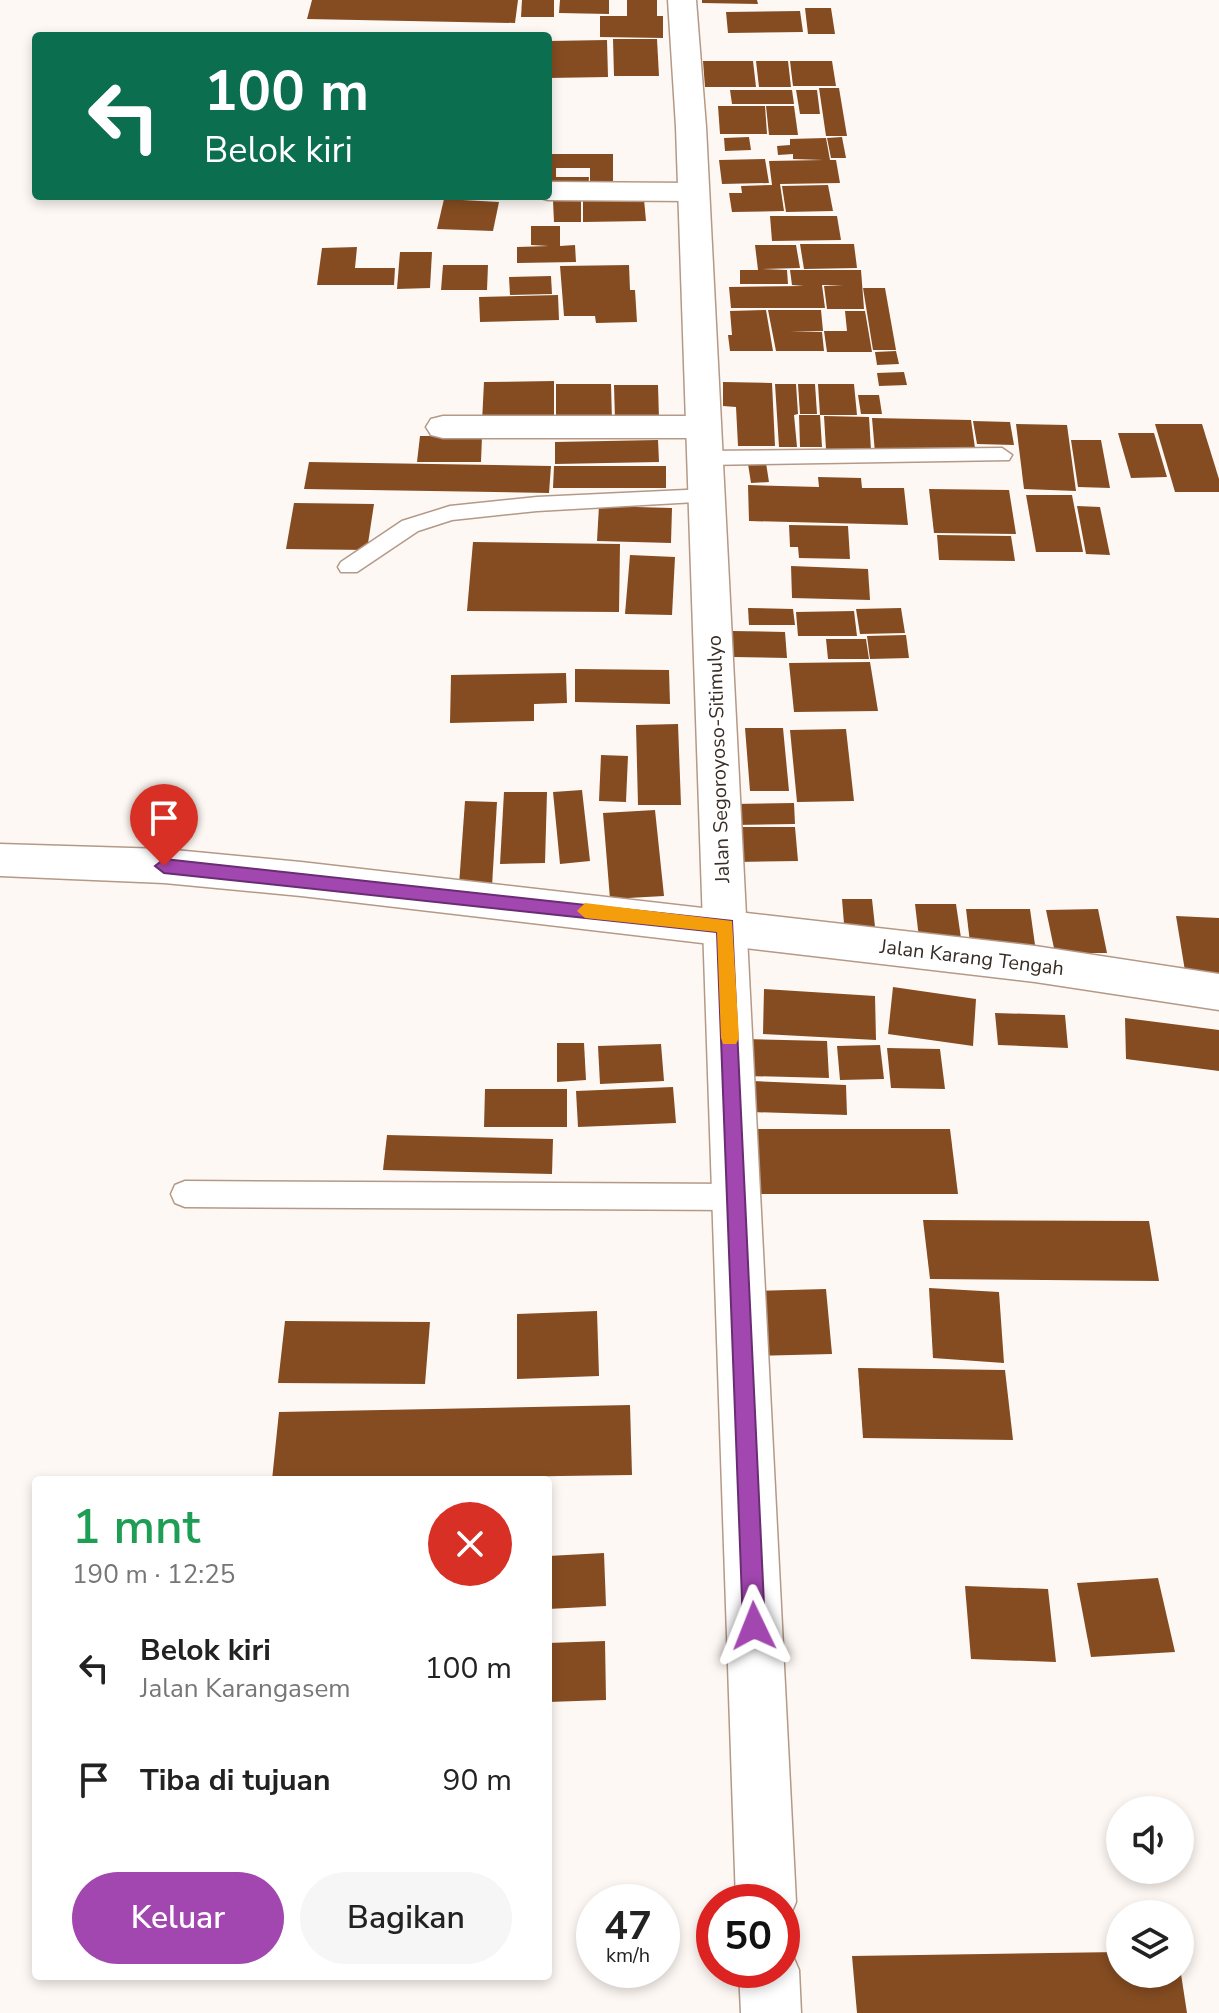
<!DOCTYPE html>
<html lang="id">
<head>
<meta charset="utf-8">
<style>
  body { margin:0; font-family:"Nunito Sans",sans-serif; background:#f6f6f6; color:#222; height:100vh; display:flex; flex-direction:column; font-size:30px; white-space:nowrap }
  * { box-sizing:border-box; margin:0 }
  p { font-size:26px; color:#767676 }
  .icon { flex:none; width:44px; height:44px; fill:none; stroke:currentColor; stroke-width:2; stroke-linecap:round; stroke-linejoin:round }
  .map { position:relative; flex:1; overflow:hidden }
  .panel { position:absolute; left:32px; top:1476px; width:520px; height:504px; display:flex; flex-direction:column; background:#fff; border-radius:8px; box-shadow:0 4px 12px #0003 }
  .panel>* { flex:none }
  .top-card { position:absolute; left:32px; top:32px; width:520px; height:168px; border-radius:8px; box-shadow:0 4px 12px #0003; background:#0b6e4f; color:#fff; overflow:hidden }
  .controls { position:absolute; left:1106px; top:1796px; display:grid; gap:16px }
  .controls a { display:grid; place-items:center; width:88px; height:88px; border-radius:50%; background:#fff; box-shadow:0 4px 12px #0003; font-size:40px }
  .speed { position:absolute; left:576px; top:1884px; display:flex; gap:16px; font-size:40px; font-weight:700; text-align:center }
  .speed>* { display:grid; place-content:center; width:104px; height:104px; border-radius:50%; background:#fff; box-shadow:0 4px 12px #0003; line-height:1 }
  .speed small { font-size:20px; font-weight:400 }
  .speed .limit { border:12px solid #d22; background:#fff; color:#111 }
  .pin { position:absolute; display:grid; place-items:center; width:68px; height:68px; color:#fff; margin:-82px -34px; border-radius:50% 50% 50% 0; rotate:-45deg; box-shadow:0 0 8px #0007 }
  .pin .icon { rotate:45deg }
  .me { position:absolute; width:88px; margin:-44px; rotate:358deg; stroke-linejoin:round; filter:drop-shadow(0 0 6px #0008) }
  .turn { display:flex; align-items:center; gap:28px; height:168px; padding:0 40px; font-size:36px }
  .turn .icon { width:104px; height:104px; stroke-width:2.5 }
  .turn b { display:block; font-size:56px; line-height:68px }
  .round { display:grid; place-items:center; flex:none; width:84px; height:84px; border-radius:42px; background:#f6f6f6 }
  .summary { display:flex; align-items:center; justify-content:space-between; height:136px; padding:0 40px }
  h1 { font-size:48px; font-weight:600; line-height:60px; color:#1e9e55 }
  .action { display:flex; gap:16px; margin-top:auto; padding:16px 40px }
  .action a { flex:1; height:92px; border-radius:48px; background:#a246b0; color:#fff; font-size:32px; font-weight:600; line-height:92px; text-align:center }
  .action a+a { background:#f6f6f6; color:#222 }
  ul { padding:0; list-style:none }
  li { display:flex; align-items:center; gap:24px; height:112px; padding:0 40px }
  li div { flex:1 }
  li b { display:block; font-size:30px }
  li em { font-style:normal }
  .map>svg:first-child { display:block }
  .building { fill:#854c21 }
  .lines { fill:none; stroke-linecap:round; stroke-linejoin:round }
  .lane-casing { stroke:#b49987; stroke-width:3 }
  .street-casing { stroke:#b49987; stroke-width:3 }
  .secondary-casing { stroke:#b49987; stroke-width:3 }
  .lane { fill:#fff; fill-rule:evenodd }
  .street { fill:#fff; fill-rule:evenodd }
  .secondary { fill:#fff; fill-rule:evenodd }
  .route { fill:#a246b0; stroke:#692e72; stroke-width:2 }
  .slow { fill:#f59e0b }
  .labels { text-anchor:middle; stroke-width:8; stroke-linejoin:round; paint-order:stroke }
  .street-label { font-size:20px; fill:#382d26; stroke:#fff }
</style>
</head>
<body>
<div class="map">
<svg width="1219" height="2013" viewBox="0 0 1219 2013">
  <rect width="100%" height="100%" fill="#fef8f4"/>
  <!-- building -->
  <g class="building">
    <polygon points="312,0 518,0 515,23 307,19"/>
    <polygon points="522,0 554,0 554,17 521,17"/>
    <polygon points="560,0 609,0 609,14 559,13"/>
    <polygon points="627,0 657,0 657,16 663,16 663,38 600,37 600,16 627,16"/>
    <polygon points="702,0 757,0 758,4 702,3"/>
    <polygon points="805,8 831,8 835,34 808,34"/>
    <polygon points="800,11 803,32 728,33 726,12"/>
    <polygon points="613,39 657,39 659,76 614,76"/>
    <polygon points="607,40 608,77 548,78 548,41"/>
    <polygon points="703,61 753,61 756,87 705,87"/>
    <polygon points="756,61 788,61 791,87 759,87"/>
    <polygon points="790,61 832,61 836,86 793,86"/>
    <polygon points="819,88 839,88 847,136 826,136"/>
    <polygon points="730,90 792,90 794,104 732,104"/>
    <polygon points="796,90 817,90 820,114 800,114"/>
    <polygon points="718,106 765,106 767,134 720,134"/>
    <polygon points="766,106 794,106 798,135 769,135"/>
    <polygon points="749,137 751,150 725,151 724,138"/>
    <polygon points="842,137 846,158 831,158 827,138"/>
    <polygon points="826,138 830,160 836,160 840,183 780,184 784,211 732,212 729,193 742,193 741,186 772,185 769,161 823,160 793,159 793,154 778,155 777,146 790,145 790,139"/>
    <polygon points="548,154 613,154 613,191 590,191 590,168 556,168 556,177 589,177 588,190 548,190"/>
    <polygon points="765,159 769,183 722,184 719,160"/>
    <polygon points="828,185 833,211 786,212 782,186"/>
    <polygon points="444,199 499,202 493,231 437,229"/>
    <polygon points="644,199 646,221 583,222 583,200"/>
    <polygon points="581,200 581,222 554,222 553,201"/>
    <polygon points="770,216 837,216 841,240 772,241"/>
    <polygon points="531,226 560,226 560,246 575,245 576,262 517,263 517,247 549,246 531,245"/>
    <polygon points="800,244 854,244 857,268 804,269"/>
    <polygon points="755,245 796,245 800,268 761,269 787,270 788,284 740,284 740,270 758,270"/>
    <polygon points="357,247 355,268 395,268 394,285 317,285 322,248"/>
    <polygon points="400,252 432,252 430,288 397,289"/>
    <polygon points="443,265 488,265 487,290 441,290"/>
    <polygon points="629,265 630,290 635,290 637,322 596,323 595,316 564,316 560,266"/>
    <polygon points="790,270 861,270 864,309 827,309 824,286 843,285 822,285 825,308 731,308 729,287 804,286 792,285"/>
    <polygon points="551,276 552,294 510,295 509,277"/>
    <polygon points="863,288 885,288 896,350 873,350"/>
    <polygon points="558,295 559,320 480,322 479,297"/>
    <polygon points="766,310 773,351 730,351 728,335 732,335 730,311"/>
    <polygon points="768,310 821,310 823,331 790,332 822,332 824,351 776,351"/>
    <polygon points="845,311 865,311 872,352 827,352 824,331 847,331"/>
    <polygon points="896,351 899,364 877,365 875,352"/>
    <polygon points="904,372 907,385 879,386 877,373"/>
    <polygon points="554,381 554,421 482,422 484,382"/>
    <polygon points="723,382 772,383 775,446 738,446 736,407 723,406"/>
    <polygon points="556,384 611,384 612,421 556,421"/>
    <polygon points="775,384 796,384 798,414 794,415 797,447 779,447"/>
    <polygon points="798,384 815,384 817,414 800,414"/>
    <polygon points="818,384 854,384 857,415 820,415"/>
    <polygon points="614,385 658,385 659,419 615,420"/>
    <polygon points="858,395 879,395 882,414 861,414"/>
    <polygon points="799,415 820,415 822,447 800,447"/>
    <polygon points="824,416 869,417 871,450 826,449"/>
    <polygon points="872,418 971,420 976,455 875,453"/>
    <polygon points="973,421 1010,422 1014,445 977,444"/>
    <polygon points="1016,424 1067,425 1076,491 1024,489"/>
    <polygon points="1155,424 1202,424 1219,479 1219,492 1175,492"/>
    <polygon points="1118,433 1154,433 1167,477 1131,478"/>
    <polygon points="420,436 482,436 481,462 417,462"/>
    <polygon points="658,440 659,462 555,464 555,442"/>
    <polygon points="1071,440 1101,440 1110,488 1078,487"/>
    <polygon points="309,462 551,466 549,493 304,489"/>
    <polygon points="766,463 769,482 751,483 748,464"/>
    <polygon points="554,466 666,466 666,488 553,488"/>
    <polygon points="818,477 861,478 862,488 904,488 908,525 749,521 748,485 819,487"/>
    <polygon points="929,489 1009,490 1016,534 934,533"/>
    <polygon points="1026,495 1072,495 1083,552 1036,552"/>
    <polygon points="294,503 374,504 367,550 286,549"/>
    <polygon points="599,506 672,508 671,543 597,541"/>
    <polygon points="1077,506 1100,507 1110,555 1086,554"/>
    <polygon points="789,525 848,526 850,559 799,558 798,547 790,547"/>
    <polygon points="937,535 1011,536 1015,561 939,560"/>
    <polygon points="473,542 620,544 619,612 467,611"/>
    <polygon points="630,555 675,557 672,615 625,614"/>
    <polygon points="791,566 868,569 870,600 792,598"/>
    <polygon points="748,608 793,609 795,625 749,625"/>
    <polygon points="901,608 905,633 860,634 856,609"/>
    <polygon points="854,611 857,636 798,636 796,612"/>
    <polygon points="732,631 785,632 787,658 733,657"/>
    <polygon points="906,635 909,658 870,659 867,636"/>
    <polygon points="826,639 866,639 869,659 828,659"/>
    <polygon points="870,662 878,711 794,712 789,663"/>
    <polygon points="575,669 669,670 670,704 575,702"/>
    <polygon points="566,673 567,703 534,704 534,721 450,723 451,675"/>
    <polygon points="678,724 681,805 638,805 636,725"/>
    <polygon points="745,728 783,728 789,791 750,791"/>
    <polygon points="846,729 854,801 797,802 790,730"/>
    <polygon points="601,755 628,756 626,802 599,801"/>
    <polygon points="582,790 590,861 560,864 553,792"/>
    <polygon points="504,792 547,792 545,863 500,864"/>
    <polygon points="465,801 497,802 492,886 459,885"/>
    <polygon points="794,803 795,824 733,825 732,804"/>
    <polygon points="655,810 664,896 610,899 603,813"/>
    <polygon points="734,827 795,827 798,861 736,862"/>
    <polygon points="842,899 872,899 876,936 845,936"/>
    <polygon points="915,904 956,904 961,938 919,938"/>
    <polygon points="966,909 1030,909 1036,952 971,951"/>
    <polygon points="1098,909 1107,953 1055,953 1046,910"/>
    <polygon points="1176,916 1219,918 1219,978 1186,977"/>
    <polygon points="893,987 976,999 973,1046 888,1034"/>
    <polygon points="764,989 875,996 876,1040 763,1034"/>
    <polygon points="995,1013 1065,1015 1068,1048 998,1045"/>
    <polygon points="1125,1018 1219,1030 1219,1071 1126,1059"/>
    <polygon points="745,1039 827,1041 829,1078 747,1076"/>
    <polygon points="557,1043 584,1043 586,1080 557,1082"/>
    <polygon points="661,1044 664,1081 600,1084 598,1046"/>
    <polygon points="880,1045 884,1079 840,1080 837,1046"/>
    <polygon points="887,1048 940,1049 945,1089 891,1088"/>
    <polygon points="752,1081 846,1085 847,1115 752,1112"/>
    <polygon points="673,1087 676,1123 578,1127 576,1091"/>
    <polygon points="485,1089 567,1089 567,1127 484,1127"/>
    <polygon points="757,1129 950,1129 958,1194 761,1194"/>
    <polygon points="387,1135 553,1139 552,1174 383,1170"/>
    <polygon points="923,1220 1149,1221 1159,1281 930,1279"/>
    <polygon points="929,1288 999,1292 1004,1363 933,1358"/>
    <polygon points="826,1289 832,1354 754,1356 750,1291"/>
    <polygon points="597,1311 599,1376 517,1379 517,1314"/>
    <polygon points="285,1321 430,1322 425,1384 278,1383"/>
    <polygon points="858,1368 1005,1370 1013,1440 863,1438"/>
    <polygon points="630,1405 632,1475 272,1480 279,1412"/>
    <polygon points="604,1553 606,1606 548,1609 548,1556"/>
    <polygon points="1158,1578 1175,1652 1091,1657 1077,1583"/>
    <polygon points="965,1586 1048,1589 1056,1662 971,1659"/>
    <polygon points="605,1641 606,1700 548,1702 548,1643"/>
    <polygon points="1120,1952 1120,1974 1181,1974 1187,2013 857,2013 852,1956"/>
  </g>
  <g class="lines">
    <defs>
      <g id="lane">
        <polygon points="1002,448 1012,455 1009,460 705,465 695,458 705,451"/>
        <polygon points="707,489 714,491 717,496 714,501 537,511 452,520 418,531 357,572 341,572 338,567 341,562 402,521 450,506 537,497"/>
        <polygon points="185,1181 736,1184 746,1188 750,1197 746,1206 736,1210 185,1207 175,1203 171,1194 175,1185"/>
      </g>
      <g id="street">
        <polygon points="548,182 693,183 704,186 708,192 704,198 693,201 548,200 537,197 548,196"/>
        <polygon points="443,416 703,416 715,419 720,427 715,435 703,438 443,438 431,435 426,427 431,419"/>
        <polygon points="0,844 164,849 301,862 1035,946 1219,974 1219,1010 1035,982 301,896 164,883 0,876"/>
      </g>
      <g id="secondary">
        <polygon points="668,0 696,0 706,127 796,1902 787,1923 782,1925 782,1902 736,1902 676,127"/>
        <polygon points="782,1945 790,1949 799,1970 801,2013 741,2013 739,1970 782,1970"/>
      </g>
    </defs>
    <!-- lane casing -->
    <use href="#lane" class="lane-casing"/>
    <!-- street casing -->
    <use href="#street" class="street-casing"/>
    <!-- secondary casing -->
    <use href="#secondary" class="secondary-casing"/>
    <!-- lane -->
    <use href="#lane" class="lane"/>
    <!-- street -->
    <use href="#street" class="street"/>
    <!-- secondary -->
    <use href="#secondary" class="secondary"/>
  </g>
  <!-- route -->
  <polygon class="route" points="164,859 732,921 765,1626 762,1634 754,1637 746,1634 743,1626 717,932 164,873 155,866"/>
  <!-- slow -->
  <polygon class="slow" points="585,903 732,921 739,1038 736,1044 723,1044 721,1038 717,932 585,918 577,911"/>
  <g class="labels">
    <!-- street labels -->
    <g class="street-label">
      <text transform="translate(718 759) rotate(-92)" y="7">Jalan Segoroyoso-Sitimulyo</text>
      <text transform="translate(972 957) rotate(7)" y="7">Jalan Karang Tengah</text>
    </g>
  </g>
</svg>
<div class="controls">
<a><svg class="icon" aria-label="sound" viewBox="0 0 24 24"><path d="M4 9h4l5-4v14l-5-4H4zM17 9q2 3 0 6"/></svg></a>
<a><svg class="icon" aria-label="layers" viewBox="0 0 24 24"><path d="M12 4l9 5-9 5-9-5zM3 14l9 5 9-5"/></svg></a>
</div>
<div class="speed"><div>47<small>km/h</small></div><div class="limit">50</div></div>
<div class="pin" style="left:164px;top:866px;background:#d93025"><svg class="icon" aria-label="arrive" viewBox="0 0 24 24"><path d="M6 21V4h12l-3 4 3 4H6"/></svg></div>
<svg class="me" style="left:754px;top:1626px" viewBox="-20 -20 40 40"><path d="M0-17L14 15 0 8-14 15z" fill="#a246b0" stroke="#fff" stroke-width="4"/></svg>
<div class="top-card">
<div class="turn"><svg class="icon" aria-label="left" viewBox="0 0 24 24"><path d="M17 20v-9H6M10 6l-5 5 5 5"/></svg><div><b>100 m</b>Belok kiri</div></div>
</div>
<section class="panel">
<div class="summary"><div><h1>1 mnt</h1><p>190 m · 12:25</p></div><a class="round" style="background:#d93025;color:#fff"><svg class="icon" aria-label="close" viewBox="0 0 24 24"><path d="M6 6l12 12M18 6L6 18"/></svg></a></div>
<ul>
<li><svg class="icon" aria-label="left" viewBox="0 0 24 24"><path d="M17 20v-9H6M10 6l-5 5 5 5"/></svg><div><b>Belok kiri</b><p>Jalan Karangasem</p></div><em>100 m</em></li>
<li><svg class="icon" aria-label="arrive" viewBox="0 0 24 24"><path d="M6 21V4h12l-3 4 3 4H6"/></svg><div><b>Tiba di tujuan</b></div><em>90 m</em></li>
</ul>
<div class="action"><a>Keluar</a><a>Bagikan</a></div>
</section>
</div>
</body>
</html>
